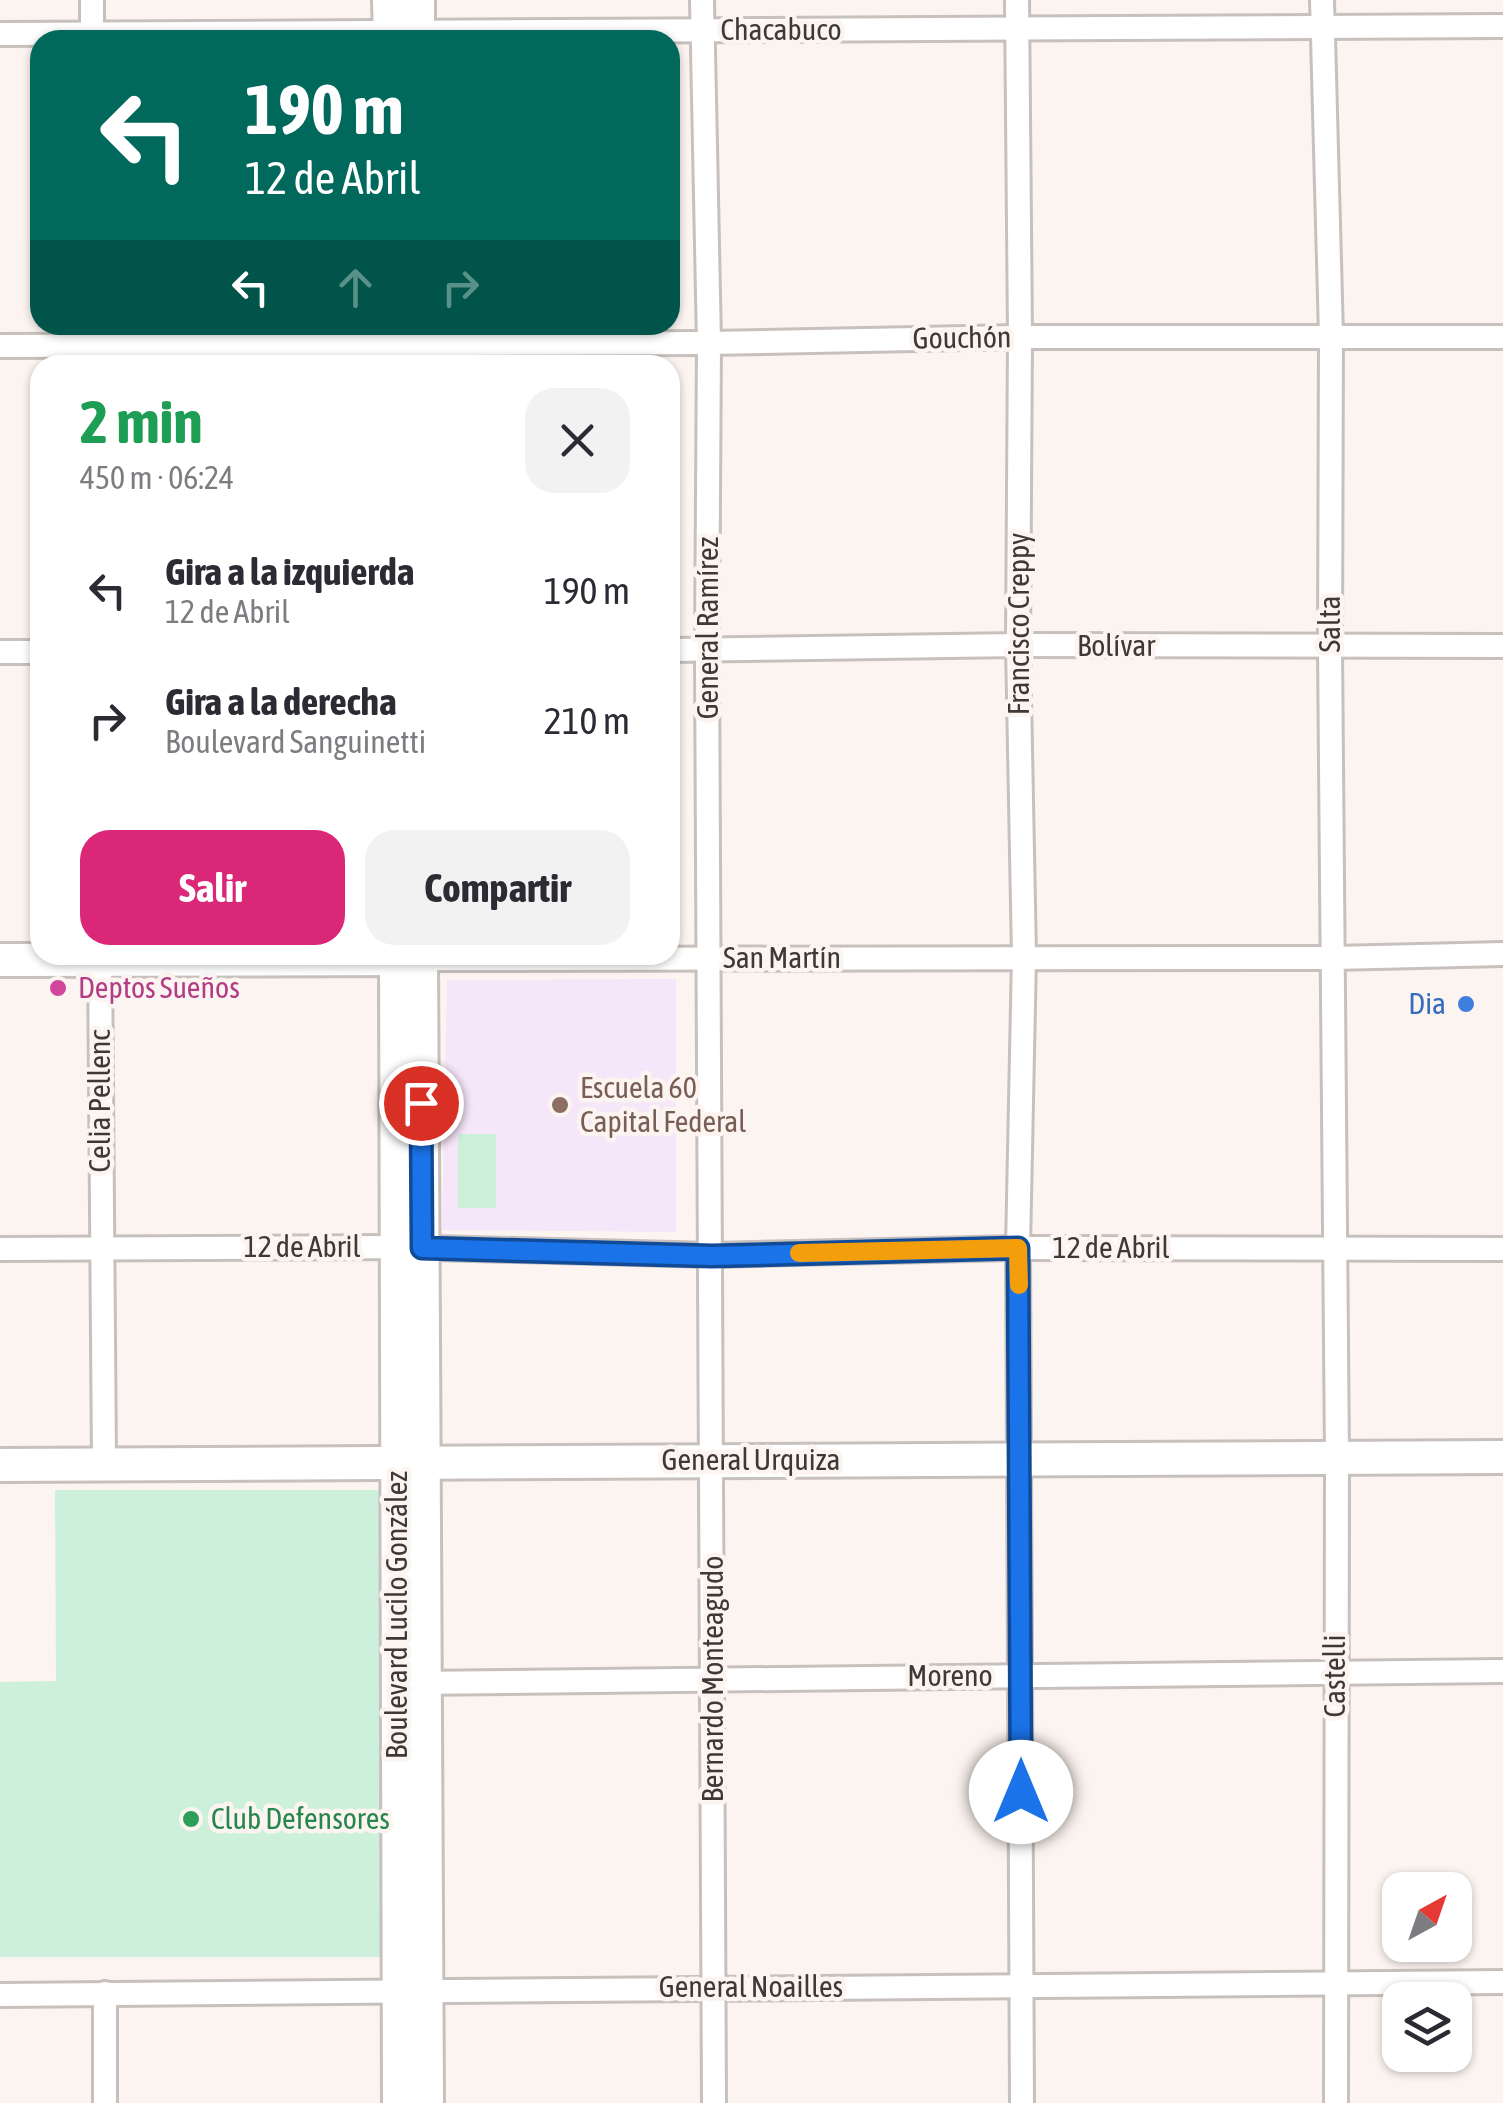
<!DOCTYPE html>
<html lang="es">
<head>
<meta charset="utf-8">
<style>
  body { margin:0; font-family:"Asap Condensed",sans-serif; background:#f2f2f3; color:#2b2b33; height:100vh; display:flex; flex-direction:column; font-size:38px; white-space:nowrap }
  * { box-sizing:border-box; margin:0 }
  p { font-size:32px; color:#7c7c81 }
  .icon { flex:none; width:55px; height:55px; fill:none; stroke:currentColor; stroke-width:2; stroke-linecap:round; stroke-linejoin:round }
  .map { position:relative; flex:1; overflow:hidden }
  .side { position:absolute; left:30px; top:355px; width:650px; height:610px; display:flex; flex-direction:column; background:#fff; border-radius:30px; box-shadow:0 2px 8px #0004 }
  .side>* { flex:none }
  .hud { position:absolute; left:30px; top:30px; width:650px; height:305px; border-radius:30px; box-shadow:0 2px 8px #0004; background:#00695c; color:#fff; overflow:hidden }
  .needle { width:65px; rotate:40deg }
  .tools { position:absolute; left:1382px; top:1872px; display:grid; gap:20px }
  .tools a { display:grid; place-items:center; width:90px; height:90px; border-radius:20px; background:#fff; box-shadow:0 2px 8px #0004; font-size:50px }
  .pin { position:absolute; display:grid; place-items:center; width:85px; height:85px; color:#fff; margin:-42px; border:5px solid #fff; border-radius:50%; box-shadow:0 2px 10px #0007 }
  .me { position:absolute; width:110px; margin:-55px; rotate:0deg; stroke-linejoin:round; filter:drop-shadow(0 0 8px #0008) }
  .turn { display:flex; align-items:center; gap:35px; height:210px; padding:0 50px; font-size:45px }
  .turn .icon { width:130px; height:130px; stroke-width:2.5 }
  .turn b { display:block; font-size:70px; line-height:85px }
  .lanes { display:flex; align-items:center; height:95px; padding:0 50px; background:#0003; justify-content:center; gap:50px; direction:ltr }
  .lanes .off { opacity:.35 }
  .round { display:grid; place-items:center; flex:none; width:105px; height:105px; border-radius:30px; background:#f2f2f3 }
  .summary { display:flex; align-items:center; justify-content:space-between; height:170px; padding:0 50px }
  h1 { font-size:60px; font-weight:700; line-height:75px; color:#1e9e55 }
  .cta { display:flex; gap:20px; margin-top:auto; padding:20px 50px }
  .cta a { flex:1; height:115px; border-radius:30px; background:#db2777; color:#fff; font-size:40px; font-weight:700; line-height:115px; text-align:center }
  .cta a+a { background:#f2f2f3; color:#2b2b33 }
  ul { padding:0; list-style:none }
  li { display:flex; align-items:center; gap:30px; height:130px; padding:0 50px }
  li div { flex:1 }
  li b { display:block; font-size:38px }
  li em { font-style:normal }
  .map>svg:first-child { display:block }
  .education { fill:#f5e6f9 }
  .green { fill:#cdf0da }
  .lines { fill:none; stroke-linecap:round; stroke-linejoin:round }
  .street-casing { stroke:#c7c0bc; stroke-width:28 }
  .secondary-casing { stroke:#c7c0bc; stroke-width:38 }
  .street { stroke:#fff; stroke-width:22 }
  .secondary { stroke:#fff; stroke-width:32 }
  .route-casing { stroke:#114b97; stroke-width:25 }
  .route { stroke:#1a73e8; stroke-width:18 }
  .slow { stroke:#f59e0b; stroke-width:18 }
  .hotel-dot { fill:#d1479c; stroke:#fcf4f0; stroke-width:4 }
  .shop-dot { fill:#3f7fe0; stroke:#fcf4f0; stroke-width:4 }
  .education-dot { fill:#8d6e63; stroke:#fcf4f0; stroke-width:4 }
  .leisure-dot { fill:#2e9e5b; stroke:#fcf4f0; stroke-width:4 }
  .labels { text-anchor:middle; stroke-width:9; stroke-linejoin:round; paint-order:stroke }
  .street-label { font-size:30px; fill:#3c3937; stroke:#fcf4f0 }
  .hotel-label { font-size:30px; fill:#b23c85; stroke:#fcf4f0; text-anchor:start }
  .shop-label { font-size:30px; fill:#366cbe; stroke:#fcf4f0; text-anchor:end }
  .education-label { font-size:30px; fill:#785e54; stroke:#fcf4f0; text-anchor:start }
  .leisure-label { font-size:30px; fill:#27864d; stroke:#fcf4f0; text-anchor:start }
</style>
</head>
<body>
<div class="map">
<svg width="1503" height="2103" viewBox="0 0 1503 2103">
  <rect width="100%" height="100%" fill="#fcf4f0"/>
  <!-- education -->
  <g class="education">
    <polygon points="670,665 675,665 680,915 670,928"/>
    <polygon points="676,979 676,1232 442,1230 447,980"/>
  </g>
  <!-- green -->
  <g class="green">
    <rect x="458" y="1134" width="38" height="74"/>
    <polygon points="55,1490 381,1490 384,1957 0,1957 0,1682 56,1681"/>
  </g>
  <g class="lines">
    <defs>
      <g id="street">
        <polyline points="92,0 92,40"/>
        <polyline points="702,0 709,343 707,649 714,2103"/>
        <polyline points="1017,0 1020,337 1018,645 1024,956 1018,1248 1022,2103"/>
        <polyline points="1322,0 1331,336 1330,647 1337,1458 1336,2103"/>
        <polyline points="0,34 1503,26"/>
        <polyline points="97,325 97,365"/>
        <polyline points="0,346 709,343 1020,337 1503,337"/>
        <polyline points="670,650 1018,645 1503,646"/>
        <polyline points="0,652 40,652"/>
        <polyline points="100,955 104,1463"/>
        <polyline points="421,959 1334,958 1503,954"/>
        <polyline points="0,1249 396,1247 712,1255 1018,1248 1503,1249"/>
        <polyline points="411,1683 1503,1671"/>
        <polyline points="0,1995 1503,1982"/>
        <polyline points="105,2103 105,1993"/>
      </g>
      <g id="secondary">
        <polyline points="389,0 390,40"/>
        <polyline points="418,0 418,40"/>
        <polyline points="392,325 392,365"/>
        <polyline points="421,365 421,325"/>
        <polyline points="396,955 399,2103"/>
        <polyline points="421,955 427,2103"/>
        <polyline points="0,960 416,959"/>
        <polyline points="0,1465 1503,1457"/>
      </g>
    </defs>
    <!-- street casing -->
    <use href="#street" class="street-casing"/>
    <!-- secondary casing -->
    <use href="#secondary" class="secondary-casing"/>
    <!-- street -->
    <use href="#street" class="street"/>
    <!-- secondary -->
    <use href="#secondary" class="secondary"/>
  </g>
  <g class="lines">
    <defs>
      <polyline id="route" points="421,1103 422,1248 712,1256 1018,1248 1021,1792"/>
    </defs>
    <!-- route casing -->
    <use href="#route" class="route-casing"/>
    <!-- route -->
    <use href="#route" class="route"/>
    <!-- slow -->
    <polyline class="slow" points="799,1253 1018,1248 1019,1285"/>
  </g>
  <!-- markers -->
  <circle class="hotel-dot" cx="58" cy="988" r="10"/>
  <circle class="shop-dot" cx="1466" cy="1004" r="10"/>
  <circle class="education-dot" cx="560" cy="1105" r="10"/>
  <circle class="leisure-dot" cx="191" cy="1819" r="10"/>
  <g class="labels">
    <!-- street labels -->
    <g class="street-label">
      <text x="781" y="40">Chacabuco</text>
      <text transform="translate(962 338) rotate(-1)" y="10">Gouchón</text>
      <text transform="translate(1019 624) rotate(-90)" y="10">Francisco Creppy</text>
      <text transform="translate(1330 624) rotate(-90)" y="10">Salta</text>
      <text transform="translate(708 628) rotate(-90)" y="10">General Ramírez</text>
      <text x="1116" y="656">Bolívar</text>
      <text x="782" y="968">San Martín</text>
      <text transform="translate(100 1101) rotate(-90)" y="10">Celia Pellenc</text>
      <text x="302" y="1257">12 de Abril</text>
      <text x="1111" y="1258">12 de Abril</text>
      <text x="751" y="1470">General Urquiza</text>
      <text transform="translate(397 1615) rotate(-90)" y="10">Boulevard Lucilo González</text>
      <text x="950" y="1686">Moreno</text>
      <text transform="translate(1335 1676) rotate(-90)" y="10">Castelli</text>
      <text transform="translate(713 1679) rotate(-90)" y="10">Bernardo Monteagudo</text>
      <text x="751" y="1997">General Noailles</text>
    </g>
    <!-- hotel labels -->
    <g class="hotel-label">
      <text x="78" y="998">Deptos Sueños</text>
    </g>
    <!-- shop labels -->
    <g class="shop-label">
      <text x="1446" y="1014">Dia</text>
    </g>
    <!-- education labels -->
    <g class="education-label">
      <text x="580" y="1098">Escuela 60<tspan x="580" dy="34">Capital Federal</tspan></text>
    </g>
    <!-- leisure labels -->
    <g class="leisure-label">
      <text x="211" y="1829">Club Defensores</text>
    </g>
  </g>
</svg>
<div class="tools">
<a><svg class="needle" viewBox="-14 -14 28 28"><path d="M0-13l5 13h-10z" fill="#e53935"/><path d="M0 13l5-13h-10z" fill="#7c7c81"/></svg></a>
<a><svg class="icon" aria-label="layers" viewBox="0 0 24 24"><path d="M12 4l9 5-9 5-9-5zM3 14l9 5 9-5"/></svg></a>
</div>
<div class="pin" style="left:421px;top:1103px;background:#d93025"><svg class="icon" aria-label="arrive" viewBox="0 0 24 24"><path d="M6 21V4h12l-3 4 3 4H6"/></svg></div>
<svg class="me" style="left:1021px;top:1792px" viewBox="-20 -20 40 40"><circle r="19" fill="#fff"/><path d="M0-13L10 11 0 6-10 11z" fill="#1a73e8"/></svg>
<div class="hud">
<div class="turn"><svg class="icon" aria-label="left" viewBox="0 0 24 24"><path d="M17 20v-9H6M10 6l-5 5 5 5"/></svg><div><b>190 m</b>12 de Abril</div></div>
<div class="lanes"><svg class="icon" aria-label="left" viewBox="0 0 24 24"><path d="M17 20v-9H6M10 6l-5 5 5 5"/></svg><svg class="icon off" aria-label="ahead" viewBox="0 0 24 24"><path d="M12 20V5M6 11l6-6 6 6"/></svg><svg class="icon off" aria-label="right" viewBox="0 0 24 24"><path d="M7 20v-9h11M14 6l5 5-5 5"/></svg></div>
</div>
<section class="side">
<div class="summary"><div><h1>2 min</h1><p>450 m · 06:24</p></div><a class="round"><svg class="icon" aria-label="close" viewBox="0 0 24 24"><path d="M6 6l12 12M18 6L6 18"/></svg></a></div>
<ul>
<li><svg class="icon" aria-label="left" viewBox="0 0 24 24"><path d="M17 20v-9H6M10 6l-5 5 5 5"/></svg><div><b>Gira a la izquierda</b><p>12 de Abril</p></div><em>190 m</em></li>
<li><svg class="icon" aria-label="right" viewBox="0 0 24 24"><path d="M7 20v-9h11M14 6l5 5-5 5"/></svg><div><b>Gira a la derecha</b><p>Boulevard Sanguinetti</p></div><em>210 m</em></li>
</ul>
<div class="cta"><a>Salir</a><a>Compartir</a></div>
</section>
</div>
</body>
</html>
